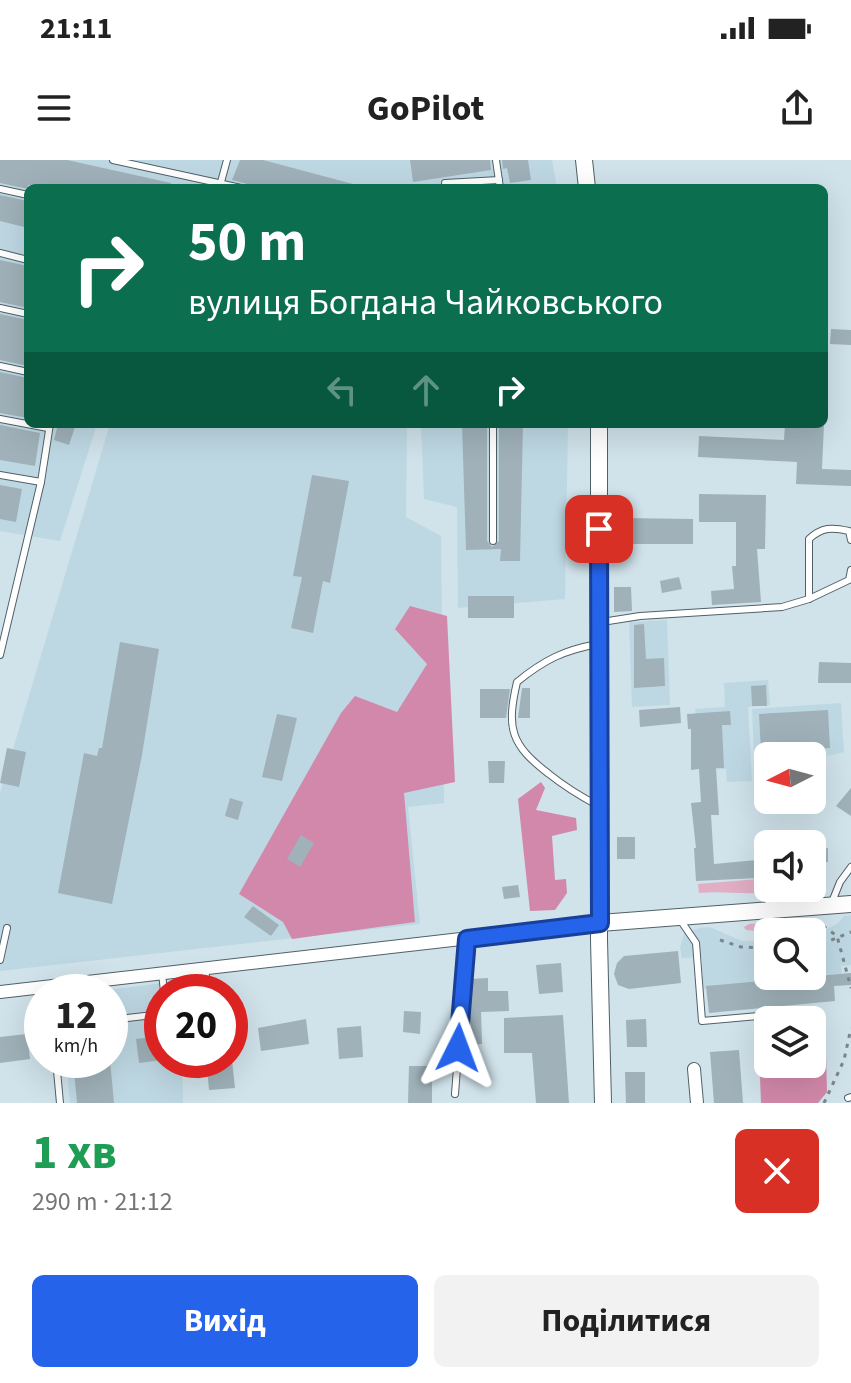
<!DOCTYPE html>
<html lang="uk">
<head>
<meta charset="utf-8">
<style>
  body { margin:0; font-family:"Source Sans 3",sans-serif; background:#f2f2f2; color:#222; height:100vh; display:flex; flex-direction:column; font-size:30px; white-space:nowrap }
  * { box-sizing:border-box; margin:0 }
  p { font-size:26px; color:#767676 }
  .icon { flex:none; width:44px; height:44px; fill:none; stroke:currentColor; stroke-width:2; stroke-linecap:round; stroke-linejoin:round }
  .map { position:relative; height:943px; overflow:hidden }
  .drawer { display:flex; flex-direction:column; background:#fff; flex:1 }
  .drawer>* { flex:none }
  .guide { position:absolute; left:24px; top:24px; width:804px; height:244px; border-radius:12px; box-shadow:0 8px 32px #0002; background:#0b6e4f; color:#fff; overflow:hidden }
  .needle { width:52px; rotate:264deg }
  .tools { position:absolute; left:754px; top:582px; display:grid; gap:16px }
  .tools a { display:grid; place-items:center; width:72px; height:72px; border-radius:12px; background:#fff; box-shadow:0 8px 32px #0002; font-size:40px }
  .speed { position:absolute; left:24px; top:814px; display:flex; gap:16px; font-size:40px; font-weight:700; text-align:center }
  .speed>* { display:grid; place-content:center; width:104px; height:104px; border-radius:50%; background:#fff; box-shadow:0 8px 32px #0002; line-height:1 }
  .speed small { font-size:20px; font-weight:400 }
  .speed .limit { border:12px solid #d22; background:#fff; color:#111 }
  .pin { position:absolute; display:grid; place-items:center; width:68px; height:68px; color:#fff; margin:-34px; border-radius:16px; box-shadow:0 4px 12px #0006 }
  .me { position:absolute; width:88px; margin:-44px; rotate:3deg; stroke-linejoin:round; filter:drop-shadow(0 0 6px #0008) }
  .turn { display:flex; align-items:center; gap:28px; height:168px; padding:0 32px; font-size:36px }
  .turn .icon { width:104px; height:104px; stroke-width:2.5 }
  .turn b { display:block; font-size:56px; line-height:68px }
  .lanes { display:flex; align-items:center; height:76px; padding:0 32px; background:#0003; justify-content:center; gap:40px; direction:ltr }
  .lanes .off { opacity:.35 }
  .round { display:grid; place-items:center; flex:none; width:84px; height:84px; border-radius:12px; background:#f2f2f2 }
  .headline { display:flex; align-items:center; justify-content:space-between; height:136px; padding:0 32px }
  h1 { font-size:48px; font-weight:700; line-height:60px; color:#1e9e55 }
  .primary-button { display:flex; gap:16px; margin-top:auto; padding:16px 32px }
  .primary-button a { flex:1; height:92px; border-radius:12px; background:#2563eb; color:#fff; font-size:32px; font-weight:700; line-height:92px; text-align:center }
  .primary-button a+a { background:#f2f2f2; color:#222 }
  .status { display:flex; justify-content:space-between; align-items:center; height:56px; padding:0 40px; background:#fff; direction:ltr }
  .status svg { height:22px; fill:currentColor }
  header { display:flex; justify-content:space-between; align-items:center; height:104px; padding:0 32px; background:#fff; font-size:36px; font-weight:700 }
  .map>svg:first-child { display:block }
  .built { fill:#bed8e3 }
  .green { fill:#e1aec4 }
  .forest { fill:#d288aa }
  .building { fill:#a0b1b9 }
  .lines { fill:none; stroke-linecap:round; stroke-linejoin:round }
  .service-casing { stroke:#506067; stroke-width:8 }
  .minor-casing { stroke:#506067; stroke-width:14 }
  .tertiary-casing { stroke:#506067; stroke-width:18 }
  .path { stroke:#7a878c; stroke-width:3; stroke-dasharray:4 6; stroke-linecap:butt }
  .service { stroke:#fff; stroke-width:6 }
  .minor { stroke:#fff; stroke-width:12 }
  .tertiary { stroke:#fff; stroke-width:16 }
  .route-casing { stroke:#184099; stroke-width:20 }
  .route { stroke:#2563eb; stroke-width:14 }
</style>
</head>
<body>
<div class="status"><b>21:11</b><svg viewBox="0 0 49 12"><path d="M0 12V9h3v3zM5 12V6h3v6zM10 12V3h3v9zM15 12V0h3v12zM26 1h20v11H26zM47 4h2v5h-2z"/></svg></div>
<header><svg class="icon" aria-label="menu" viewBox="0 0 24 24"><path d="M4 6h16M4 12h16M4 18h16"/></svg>GoPilot<svg class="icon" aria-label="share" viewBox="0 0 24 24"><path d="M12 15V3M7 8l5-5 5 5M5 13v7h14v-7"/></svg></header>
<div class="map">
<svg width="851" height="943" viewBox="0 0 851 943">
  <rect width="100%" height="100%" fill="#d0e2ea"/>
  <!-- built -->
  <g class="built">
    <polygon points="0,0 552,0 557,28 28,28 28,264 97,264 60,381 0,371"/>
    <polygon points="110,264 407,264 406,357 441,376 444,643 408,647 420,764 0,811 0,633"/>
    <polygon points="421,264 568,264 565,439 458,448 457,347 424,339"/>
    <polygon points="667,460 670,545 632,547 629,462"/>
    <polygon points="768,520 770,545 748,547 752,621 727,622 726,609 699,610 695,549 725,547 724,523"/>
    <polygon points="841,543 844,592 812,600 812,596 768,596 768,611 755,614 752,549"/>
    <polygon points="851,755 851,805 841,806 842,821 703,829 702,797 682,798 680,787 684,774 699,768 710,767 742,781 768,781 768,816 812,816 812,776 837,764 844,756"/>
    <polygon points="171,822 172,832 162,832 162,900 182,900 183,943 70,943 66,900 110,900 110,832 90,832"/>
  </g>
  <!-- green -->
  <g class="green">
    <path d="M759 719 760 733C739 734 720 731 699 733L698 724Z"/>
    <path d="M819 759C800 776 770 772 746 770L744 767 749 764Z"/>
  </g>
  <!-- forest -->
  <g class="forest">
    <polygon points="410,446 447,456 455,622 404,633 415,762 292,779 283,762 239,734 341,553 355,536 397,552 427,504 395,469"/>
    <polygon points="541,622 545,628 536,650 576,658 577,670 552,676 555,720 566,719 567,733 555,750 530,751 518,639"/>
    <polygon points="825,856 827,932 818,943 761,943 758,866 768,865 768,904 812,904 812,860 800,860"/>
  </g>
  <!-- building -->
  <g class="building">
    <polygon points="0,0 67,0 171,23 171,28 44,28 28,25 28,29 0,23"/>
    <polygon points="240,0 263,0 353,24 353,28 263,28 232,20"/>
    <polygon points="410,0 490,0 491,10 413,22"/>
    <polygon points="502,0 528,0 531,20 510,23 507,8 503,9"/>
    <polygon points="0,35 28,41 28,68 0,61"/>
    <polygon points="0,100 28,106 28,148 0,142"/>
    <polygon points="0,154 28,160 28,206 0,200"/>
    <polygon points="831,169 851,170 851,185 830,184"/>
    <polygon points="0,212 28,218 28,258 0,253"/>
    <polygon points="58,264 76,264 69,285 54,280"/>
    <polygon points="462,264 487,264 487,381 492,387 499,381 499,264 523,264 520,401 500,401 501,389 466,390"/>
    <polygon points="785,264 824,264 822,309 851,310 851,326 796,324 797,302 698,297 699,276 784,280"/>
    <polygon points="0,265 40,273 35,306 0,300"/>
    <polygon points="312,315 349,321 330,423 323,421 313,473 291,468 302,417 293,416"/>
    <polygon points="0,325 22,329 16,362 0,359"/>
    <polygon points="699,334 766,335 765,389 757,389 761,442 712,445 711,431 734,429 732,406 736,406 736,362 699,362"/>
    <polygon points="621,358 693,359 693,384 621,384"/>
    <polygon points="679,417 682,429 662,433 660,421"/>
    <polygon points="614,427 631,427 632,451 614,452"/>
    <rect x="468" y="436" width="46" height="22"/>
    <polygon points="644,464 646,499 664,498 665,526 634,528 634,465"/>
    <polygon points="120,482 159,489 142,595 112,744 58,733 84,593 97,596 99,588 102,588"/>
    <polygon points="819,502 851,503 851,523 818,523"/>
    <polygon points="766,525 767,546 752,546 751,526"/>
    <polygon points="522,528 530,528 530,558 518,558"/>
    <polygon points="480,529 510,529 506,558 480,558"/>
    <polygon points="680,547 681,563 640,567 639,550"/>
    <polygon points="828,550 830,588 761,592 759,554"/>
    <polygon points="730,551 731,565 722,565 724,608 716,608 719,655 711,655 714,704 757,700 758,718 696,721 694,688 696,688 691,643 701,642 699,609 691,610 691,569 688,569 687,554"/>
    <polygon points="277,554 297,558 282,621 262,617"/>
    <polygon points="7,588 26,592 19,627 0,623"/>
    <polygon points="488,601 505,601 504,623 489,623"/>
    <polygon points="851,628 851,656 836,646"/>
    <polygon points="230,638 243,642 238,660 225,656"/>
    <polygon points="301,675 314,683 300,707 287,699"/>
    <rect x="617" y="677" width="18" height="22"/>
    <polygon points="828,688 828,702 812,703 812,689"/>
    <polygon points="518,725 520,737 504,739 502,727"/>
    <polygon points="253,746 279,765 271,776 244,757"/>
    <polygon points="678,791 681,823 629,829 618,825 614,814 617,803 624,796"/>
    <polygon points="561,803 563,832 539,834 536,805"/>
    <polygon points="851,813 851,825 834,826 835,841 709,853 706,826"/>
    <polygon points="488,818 488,831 508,831 509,851 481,852 482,884 469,885 470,819"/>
    <polygon points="404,851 421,852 420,874 403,872"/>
    <polygon points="563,855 569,943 536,943 532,893 504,893 504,858"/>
    <polygon points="306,859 309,884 261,891 258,868"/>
    <polygon points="646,859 647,887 627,887 626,860"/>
    <polygon points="361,866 363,897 339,899 337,868"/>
    <polygon points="27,874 30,899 0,903 0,877"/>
    <polygon points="162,876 162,900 139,903 136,879"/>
    <polygon points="739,890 743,943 714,943 710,892"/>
    <polygon points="73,900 110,900 114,943 77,943"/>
    <polygon points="210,900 232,900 235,928 209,930 207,908"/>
    <polygon points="409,906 432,906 432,943 408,943"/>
    <polygon points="625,912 645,912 645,943 626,943"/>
  </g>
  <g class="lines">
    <defs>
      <g id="service">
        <polyline points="113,0 241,28"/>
        <polyline points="496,0 500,28"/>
        <polyline points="221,22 227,0"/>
        <polyline points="445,23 499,20"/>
        <polyline points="0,29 28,35"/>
        <polyline points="0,93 28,100"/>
        <polyline points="0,148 28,154"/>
        <polyline points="0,206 28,212"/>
        <polyline points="0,259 48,268"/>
        <polyline points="493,264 493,381"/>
        <polyline points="0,315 41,322"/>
        <path d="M809 439V379C822 367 832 367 849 371L851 380"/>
        <polyline points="602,462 640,456 782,447 809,439 849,420 851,410"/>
        <polyline points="0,495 41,322 50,264"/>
        <path d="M597 645C580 636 564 626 549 614 511 585 506 569 517 522 544 500 564 490 598 484"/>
        <polyline points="832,742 840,722 851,707"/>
        <polyline points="769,747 765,684 821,679"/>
        <polyline points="681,761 696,783 702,861 804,852"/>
        <polyline points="0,800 7,768"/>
        <polyline points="205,808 208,832"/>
        <polyline points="162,813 164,832"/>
        <polyline points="110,860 162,854"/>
        <polyline points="56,900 60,943"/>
        <polyline points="198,914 204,900"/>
        <polyline points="455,934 467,779"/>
        <polyline points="848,938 851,937"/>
      </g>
      <g id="minor">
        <polyline points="0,832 600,763"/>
        <polyline points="694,909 697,943"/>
      </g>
      <g id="tertiary">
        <polyline points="584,0 587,28"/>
        <polyline points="599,264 599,780 603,943"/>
        <polyline points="600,763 851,744"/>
      </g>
    </defs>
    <!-- service casing -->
    <use href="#service" class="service-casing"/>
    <!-- minor casing -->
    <use href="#minor" class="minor-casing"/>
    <!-- tertiary casing -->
    <use href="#tertiary" class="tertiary-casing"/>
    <!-- path -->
    <g class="path">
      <polyline points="823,766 837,776 851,828"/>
      <polyline points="720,780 741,787 768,788"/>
      <polyline points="812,785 822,784 851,772"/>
      <polyline points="824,943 844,900 851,868"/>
    </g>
    <!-- service -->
    <use href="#service" class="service"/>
    <!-- minor -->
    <use href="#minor" class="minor"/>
    <!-- tertiary -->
    <use href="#tertiary" class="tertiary"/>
  </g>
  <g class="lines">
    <defs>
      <polyline id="route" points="458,888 467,779 600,763 599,369"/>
    </defs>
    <!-- route casing -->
    <use href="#route" class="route-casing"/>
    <!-- route -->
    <use href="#route" class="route"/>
  </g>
</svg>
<div class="tools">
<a><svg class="needle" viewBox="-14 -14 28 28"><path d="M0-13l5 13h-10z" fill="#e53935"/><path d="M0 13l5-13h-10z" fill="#767676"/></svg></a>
<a><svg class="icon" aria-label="sound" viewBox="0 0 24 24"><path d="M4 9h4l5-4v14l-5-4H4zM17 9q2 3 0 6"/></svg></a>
<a><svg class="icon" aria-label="search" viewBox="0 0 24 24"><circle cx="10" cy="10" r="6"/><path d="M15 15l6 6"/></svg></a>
<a><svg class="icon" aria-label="layers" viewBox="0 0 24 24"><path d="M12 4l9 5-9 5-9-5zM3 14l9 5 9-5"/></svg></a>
</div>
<div class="speed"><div>12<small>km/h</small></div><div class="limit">20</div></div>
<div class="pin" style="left:599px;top:369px;background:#d93025"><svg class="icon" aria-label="arrive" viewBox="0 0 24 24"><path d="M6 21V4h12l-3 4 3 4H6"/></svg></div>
<svg class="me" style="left:458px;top:888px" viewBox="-20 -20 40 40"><path d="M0-17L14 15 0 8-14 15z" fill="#2563eb" stroke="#fff" stroke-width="4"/></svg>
<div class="guide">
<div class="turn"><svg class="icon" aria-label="right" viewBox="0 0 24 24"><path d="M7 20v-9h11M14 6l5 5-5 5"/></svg><div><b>50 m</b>вулиця Богдана Чайковського</div></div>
<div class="lanes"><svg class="icon off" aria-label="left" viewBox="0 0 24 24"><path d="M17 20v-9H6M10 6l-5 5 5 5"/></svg><svg class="icon off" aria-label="ahead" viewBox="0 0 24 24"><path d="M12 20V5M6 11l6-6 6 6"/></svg><svg class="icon" aria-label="right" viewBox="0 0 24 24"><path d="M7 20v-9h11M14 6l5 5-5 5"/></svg></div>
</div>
</div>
<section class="drawer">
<div class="headline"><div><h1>1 хв</h1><p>290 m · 21:12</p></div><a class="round" style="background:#d93025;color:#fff"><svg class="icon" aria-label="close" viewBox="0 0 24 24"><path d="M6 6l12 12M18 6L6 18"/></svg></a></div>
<div class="primary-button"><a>Вихід</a><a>Поділитися</a></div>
</section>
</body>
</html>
